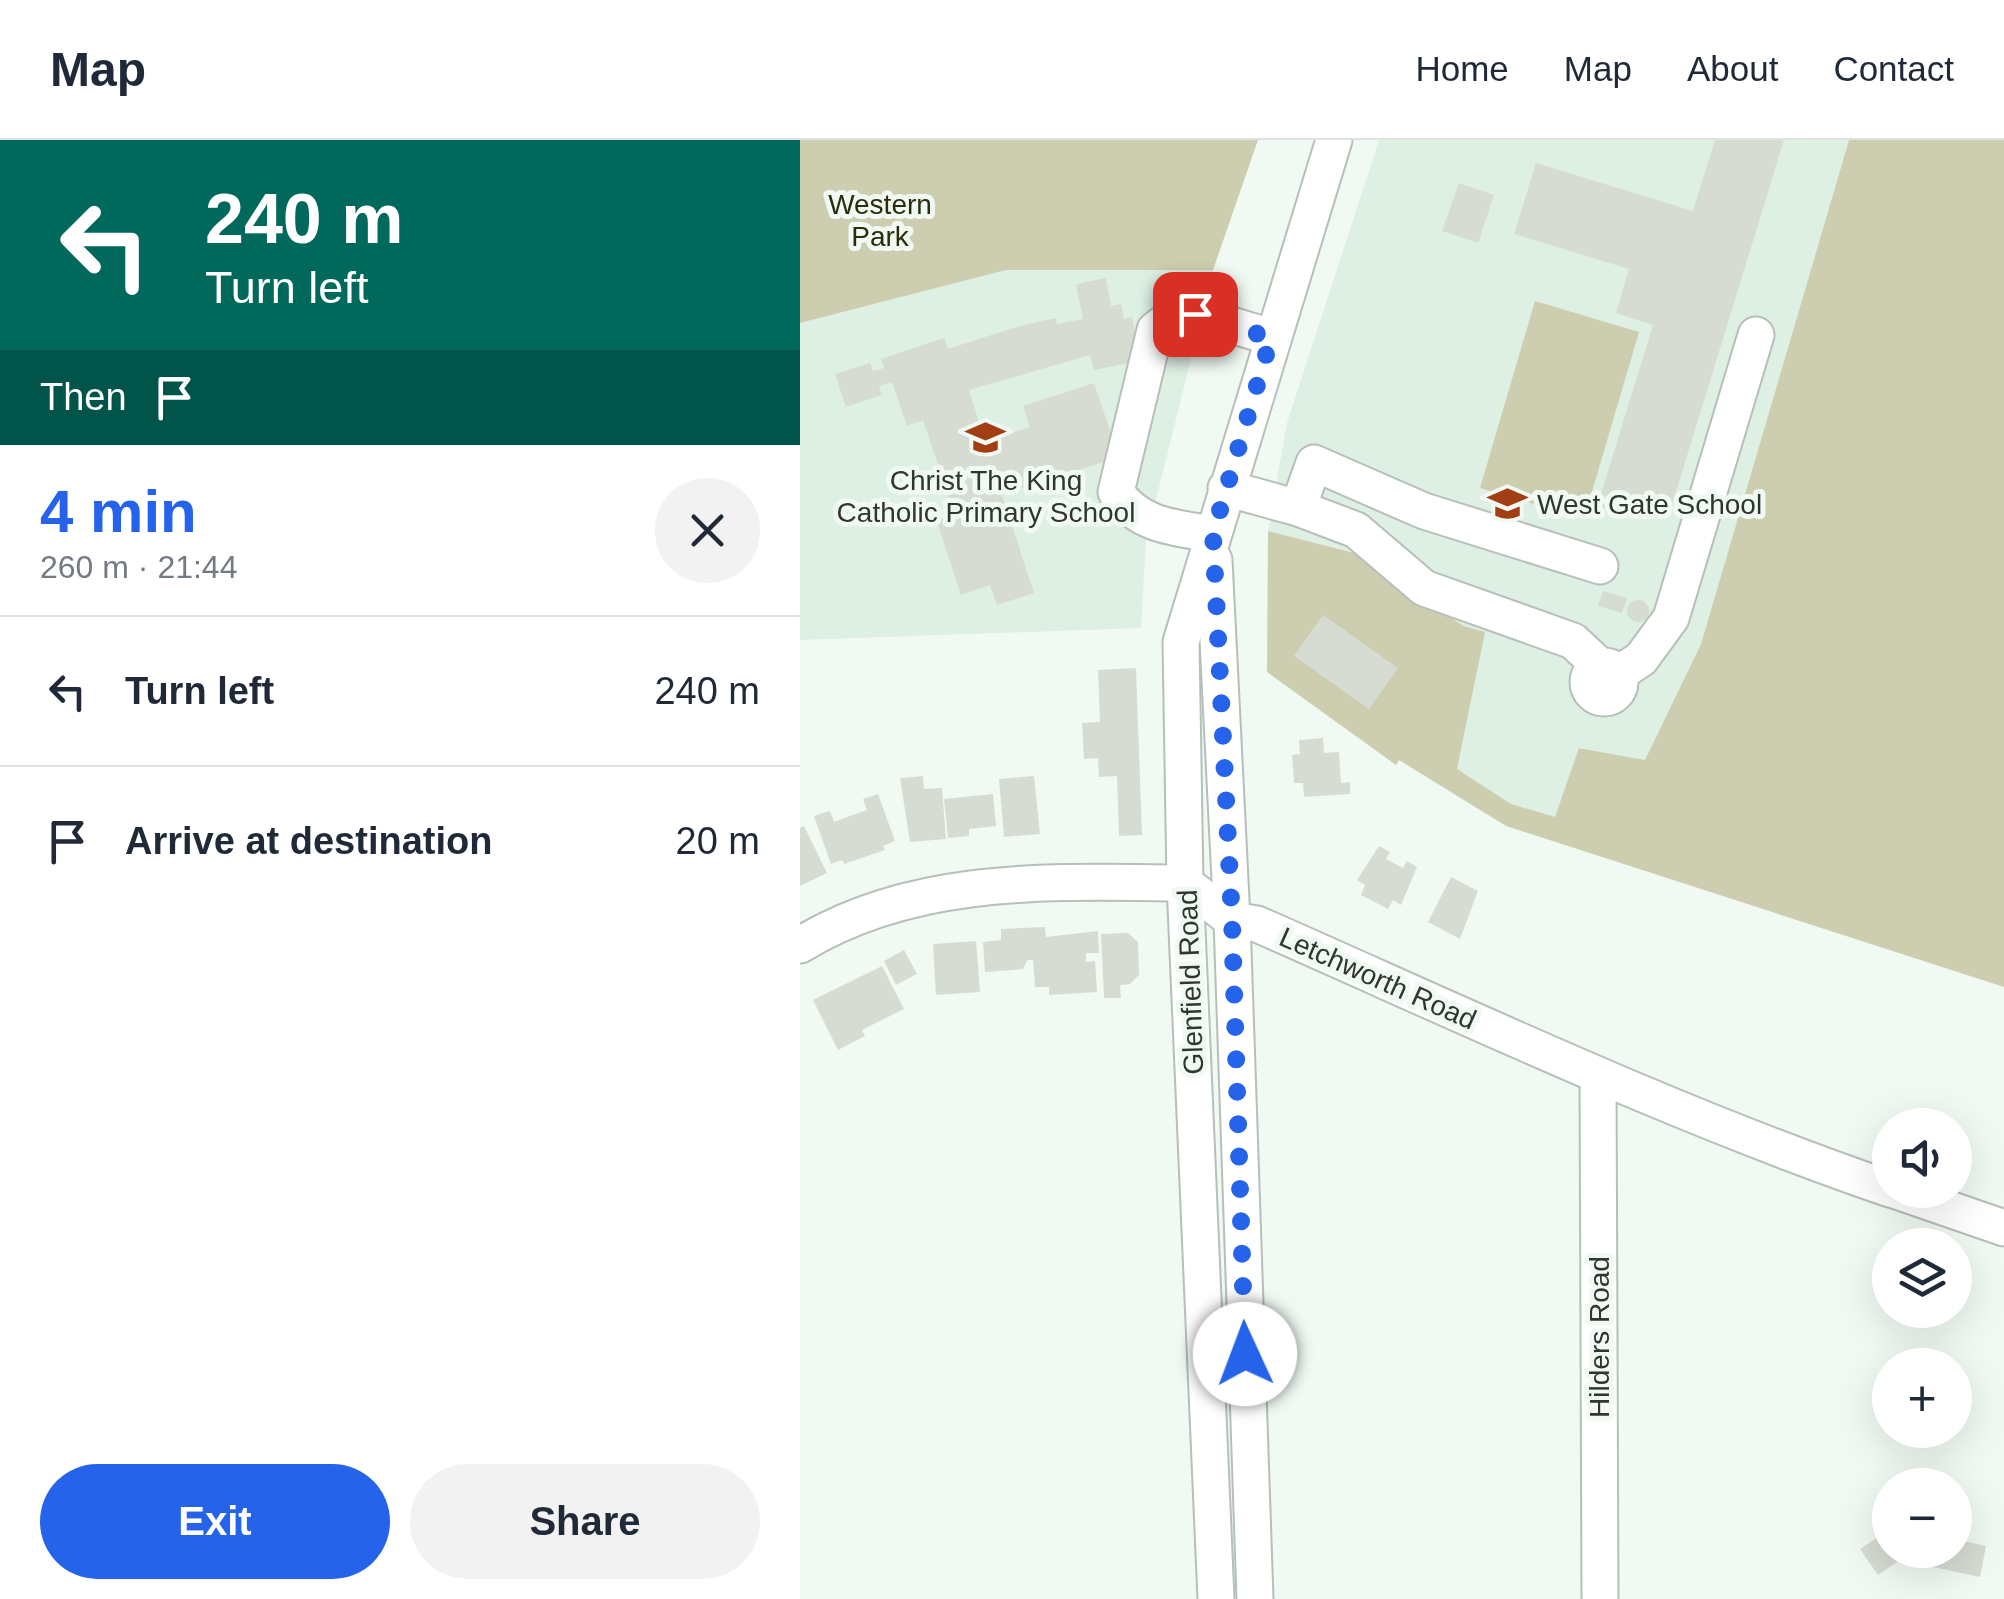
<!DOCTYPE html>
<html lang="en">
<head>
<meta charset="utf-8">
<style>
  body { margin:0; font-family:Arial,sans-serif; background:#f2f2f3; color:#1f2937; height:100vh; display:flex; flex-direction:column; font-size:38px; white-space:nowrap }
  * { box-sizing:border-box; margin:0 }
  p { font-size:32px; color:#747a83 }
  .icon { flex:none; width:55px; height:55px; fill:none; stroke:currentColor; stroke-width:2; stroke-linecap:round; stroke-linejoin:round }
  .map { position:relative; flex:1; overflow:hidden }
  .panel { display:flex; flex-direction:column; background:#fff; width:800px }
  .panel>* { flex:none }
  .top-card { background:#00695c; color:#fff; overflow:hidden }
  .buttons { position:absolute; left:1072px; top:968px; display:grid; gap:20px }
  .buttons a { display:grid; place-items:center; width:100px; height:100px; border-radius:50%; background:#fff; box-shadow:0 10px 40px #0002; font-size:50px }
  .pin { position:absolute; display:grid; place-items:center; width:85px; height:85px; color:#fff; margin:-42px; border-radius:20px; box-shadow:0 5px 15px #0006 }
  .me { position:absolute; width:110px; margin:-55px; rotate:358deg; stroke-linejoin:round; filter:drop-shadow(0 0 8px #0008) }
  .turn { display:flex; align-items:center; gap:35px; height:210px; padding:0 40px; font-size:45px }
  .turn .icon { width:130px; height:130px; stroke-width:2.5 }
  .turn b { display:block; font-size:70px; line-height:85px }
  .then { display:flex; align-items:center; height:95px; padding:0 40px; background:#0003; gap:20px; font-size:38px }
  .round { display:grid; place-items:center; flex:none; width:105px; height:105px; border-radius:52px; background:#f2f2f3 }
  .overview { display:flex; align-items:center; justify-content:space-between; height:170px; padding:0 40px }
  h1 { font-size:60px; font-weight:700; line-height:75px; color:#2563eb }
  .cta { display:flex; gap:20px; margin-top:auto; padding:20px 40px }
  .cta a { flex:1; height:115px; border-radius:60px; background:#2563eb; color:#fff; font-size:40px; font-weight:700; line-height:115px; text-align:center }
  .cta a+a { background:#f2f2f3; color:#1f2937 }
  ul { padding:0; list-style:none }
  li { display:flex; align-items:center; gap:30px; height:150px; padding:0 40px; border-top:2px solid #e0e1e3 }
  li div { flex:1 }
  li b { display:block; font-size:38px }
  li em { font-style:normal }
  header { display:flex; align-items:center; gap:60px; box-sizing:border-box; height:140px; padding:0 50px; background:#fff; border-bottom:2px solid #e0e1e3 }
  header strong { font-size:48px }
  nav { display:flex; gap:55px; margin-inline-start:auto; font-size:35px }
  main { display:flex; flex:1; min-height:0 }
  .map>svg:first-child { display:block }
  .built { fill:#deefe3 }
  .green { fill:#cdceb0 }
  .building { fill:#d7dcd3 }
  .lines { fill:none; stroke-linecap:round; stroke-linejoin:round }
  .minor-casing { stroke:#b6bfb8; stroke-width:39 }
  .minor { stroke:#fff; stroke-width:35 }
  .route { stroke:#2563eb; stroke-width:18; stroke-dasharray:0 32.4 }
  .labels { text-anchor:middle; stroke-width:10; stroke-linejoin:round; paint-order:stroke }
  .park-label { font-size:28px; fill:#2c2c0b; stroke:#f0faf3 }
  .poi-label { font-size:28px; fill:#313432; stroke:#f0faf3 }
  .street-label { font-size:28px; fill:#313432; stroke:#f0faf3 }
</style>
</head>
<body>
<header>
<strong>Map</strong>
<nav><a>Home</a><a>Map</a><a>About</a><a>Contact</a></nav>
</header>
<main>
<section class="panel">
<div class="top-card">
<div class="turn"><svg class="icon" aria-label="left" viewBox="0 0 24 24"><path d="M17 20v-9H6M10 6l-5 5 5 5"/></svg><div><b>240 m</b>Turn left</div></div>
<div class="then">Then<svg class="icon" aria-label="arrive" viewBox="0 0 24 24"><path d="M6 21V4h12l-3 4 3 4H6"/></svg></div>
</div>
<div class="overview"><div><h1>4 min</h1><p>260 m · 21:44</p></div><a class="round"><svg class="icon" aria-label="close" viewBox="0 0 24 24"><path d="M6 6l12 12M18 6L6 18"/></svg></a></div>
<ul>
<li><svg class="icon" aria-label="left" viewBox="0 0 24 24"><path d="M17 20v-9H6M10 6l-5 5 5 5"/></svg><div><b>Turn left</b></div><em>240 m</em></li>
<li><svg class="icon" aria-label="arrive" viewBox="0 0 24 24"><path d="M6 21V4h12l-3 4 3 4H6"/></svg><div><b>Arrive at destination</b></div><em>20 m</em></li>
</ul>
<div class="cta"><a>Exit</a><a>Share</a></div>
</section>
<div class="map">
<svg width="1204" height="1459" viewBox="0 0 1204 1459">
  <rect width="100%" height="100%" fill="#f0faf3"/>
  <!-- built -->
  <g class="built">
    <polygon points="579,0 1049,0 901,504 845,620 780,608 755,678 711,664 657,629 684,492 664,486 602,447 574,418 468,391 487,283"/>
    <polygon points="206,130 413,130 346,400 341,488 0,500 0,183"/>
  </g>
  <!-- green -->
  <g class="green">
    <polygon points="0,0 458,0 413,130 206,130 0,183"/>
    <polygon points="1049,0 1204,0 1204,847 706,686 599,620 596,625 467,532 468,391 574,418 602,447 664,486 685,492 657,629 711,664 755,677 779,608 845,620 901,504"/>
    <polygon points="735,161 839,192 784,379 680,348"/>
  </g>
  <!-- building -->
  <g class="building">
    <polygon points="915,0 984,0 871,368 829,356 822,378 796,370 853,185 816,173 829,129 714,94 736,23 893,71"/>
    <polygon points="659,43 694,55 678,103 642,91"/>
    <polygon points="306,138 311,166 321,164 324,179 332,177 338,207 330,209 333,222 294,230 290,215 169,250 185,302 230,287 223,266 294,243 319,317 202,355 234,453 197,465 190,445 161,455 136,379 154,373 123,280 107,286 92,242 79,246 82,255 46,267 35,234 70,223 73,231 84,228 81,219 144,198 148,209 216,187 256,178 257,184 283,179 276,144"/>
    <polygon points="803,451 827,458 822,473 798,466"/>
    <circle cx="838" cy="471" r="11"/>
    <polygon points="523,475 598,528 569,569 494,516"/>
    <polygon points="336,528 342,695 319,696 317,636 299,637 298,618 284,619 282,583 300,582 298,530"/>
    <polygon points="523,598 524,613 539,612 541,643 550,642 550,654 504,657 503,643 494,643 492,615 500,614 499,600"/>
    <polygon points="123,636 124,649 142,648 146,699 110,702 100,638"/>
    <polygon points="234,636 240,694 204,697 199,639"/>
    <polygon points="78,654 95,701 83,706 85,710 44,724 42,720 31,724 14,676 30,671 34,682 50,676 67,670 63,659"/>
    <polygon points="193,654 196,686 169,689 169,696 148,698 144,659"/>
    <polygon points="4,686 27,733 0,746 0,688"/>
    <polygon points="579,706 590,712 586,719 603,728 607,721 617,727 601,765 593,760 588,769 561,755 565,745 557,740"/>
    <polygon points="651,737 678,751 660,799 628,782"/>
    <polygon points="245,787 246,797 298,791 299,813 286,813 286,822 295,821 297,852 249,855 249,847 235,847 233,820 227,820 223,829 185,832 183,802 201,800 201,789"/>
    <polygon points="328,793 338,802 339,835 330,844 320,845 321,858 304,858 301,794"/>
    <polygon points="176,801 180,852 136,855 133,804"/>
    <polygon points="104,810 117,834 96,845 84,821"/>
    <polygon points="82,826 104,869 62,890 65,896 38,910 13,860"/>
    <polygon points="1090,1389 1090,1410 1115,1410 1078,1435 1060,1409"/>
    <polygon points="1155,1399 1186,1406 1180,1437 1133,1427 1136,1410 1155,1410"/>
  </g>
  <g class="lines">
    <defs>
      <g id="minor">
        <polyline points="426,348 498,368 556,390 624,448 773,501 801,527"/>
        <polyline points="498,368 514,323 624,371 800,426"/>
        <path d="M413 394C375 388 339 386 316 352L355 190 374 175 395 174 471 197"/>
        <polyline points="414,420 432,780 455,1459"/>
        <circle cx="804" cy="542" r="16"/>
        <polyline points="818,534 841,519 871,478 956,195"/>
        <path d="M0 805C116 734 255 742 385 743L432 780 457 784C666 876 874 975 1090 1049"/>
        <polyline points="798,935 800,1459"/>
        <polyline points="1094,1050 1204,1088"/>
        <polyline points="416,1459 385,743 381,502 534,0"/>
      </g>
    </defs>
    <!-- minor casing -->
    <use href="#minor" class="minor-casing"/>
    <!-- minor -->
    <use href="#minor" class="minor"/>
  </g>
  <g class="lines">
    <!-- route -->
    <polyline class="route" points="395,174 471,198 413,394 432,780 445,1214"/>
  </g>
  <!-- icons -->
  <defs>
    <symbol id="school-bare" viewBox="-9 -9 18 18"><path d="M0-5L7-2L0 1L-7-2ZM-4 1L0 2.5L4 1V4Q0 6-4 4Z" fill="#a33e12" stroke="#f0faf3" stroke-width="2.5" paint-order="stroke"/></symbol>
  </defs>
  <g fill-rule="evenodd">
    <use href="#school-bare" x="158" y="270" width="55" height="55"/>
    <use href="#school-bare" x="680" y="336" width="55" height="55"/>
  </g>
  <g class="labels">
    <!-- park labels -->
    <g class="park-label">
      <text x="80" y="74">Western<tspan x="80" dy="32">Park</tspan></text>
    </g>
    <!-- poi labels -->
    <g class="poi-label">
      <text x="186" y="350">Christ The King<tspan x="186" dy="32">Catholic Primary School</tspan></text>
      <text x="737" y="374" text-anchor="start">West Gate School</text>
    </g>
    <!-- street labels -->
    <g class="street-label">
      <text transform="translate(578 838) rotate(24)" y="10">Letchworth Road</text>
      <text transform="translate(390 842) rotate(-92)" y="10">Glenfield Road</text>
      <text transform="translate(799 1197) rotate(-90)" y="10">Hilders Road</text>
    </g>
  </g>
</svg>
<div class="buttons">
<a><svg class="icon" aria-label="sound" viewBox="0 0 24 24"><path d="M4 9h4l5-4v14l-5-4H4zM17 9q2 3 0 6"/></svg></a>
<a><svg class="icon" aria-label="layers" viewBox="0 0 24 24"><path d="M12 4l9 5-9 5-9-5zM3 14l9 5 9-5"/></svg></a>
<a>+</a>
<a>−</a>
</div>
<div class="pin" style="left:395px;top:174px;background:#d93025"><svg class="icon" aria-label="arrive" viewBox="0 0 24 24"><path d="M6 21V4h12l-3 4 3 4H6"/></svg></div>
<svg class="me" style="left:445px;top:1214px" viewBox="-20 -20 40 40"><circle r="19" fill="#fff"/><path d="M0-13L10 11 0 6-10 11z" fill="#2563eb"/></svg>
</div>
</main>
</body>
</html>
